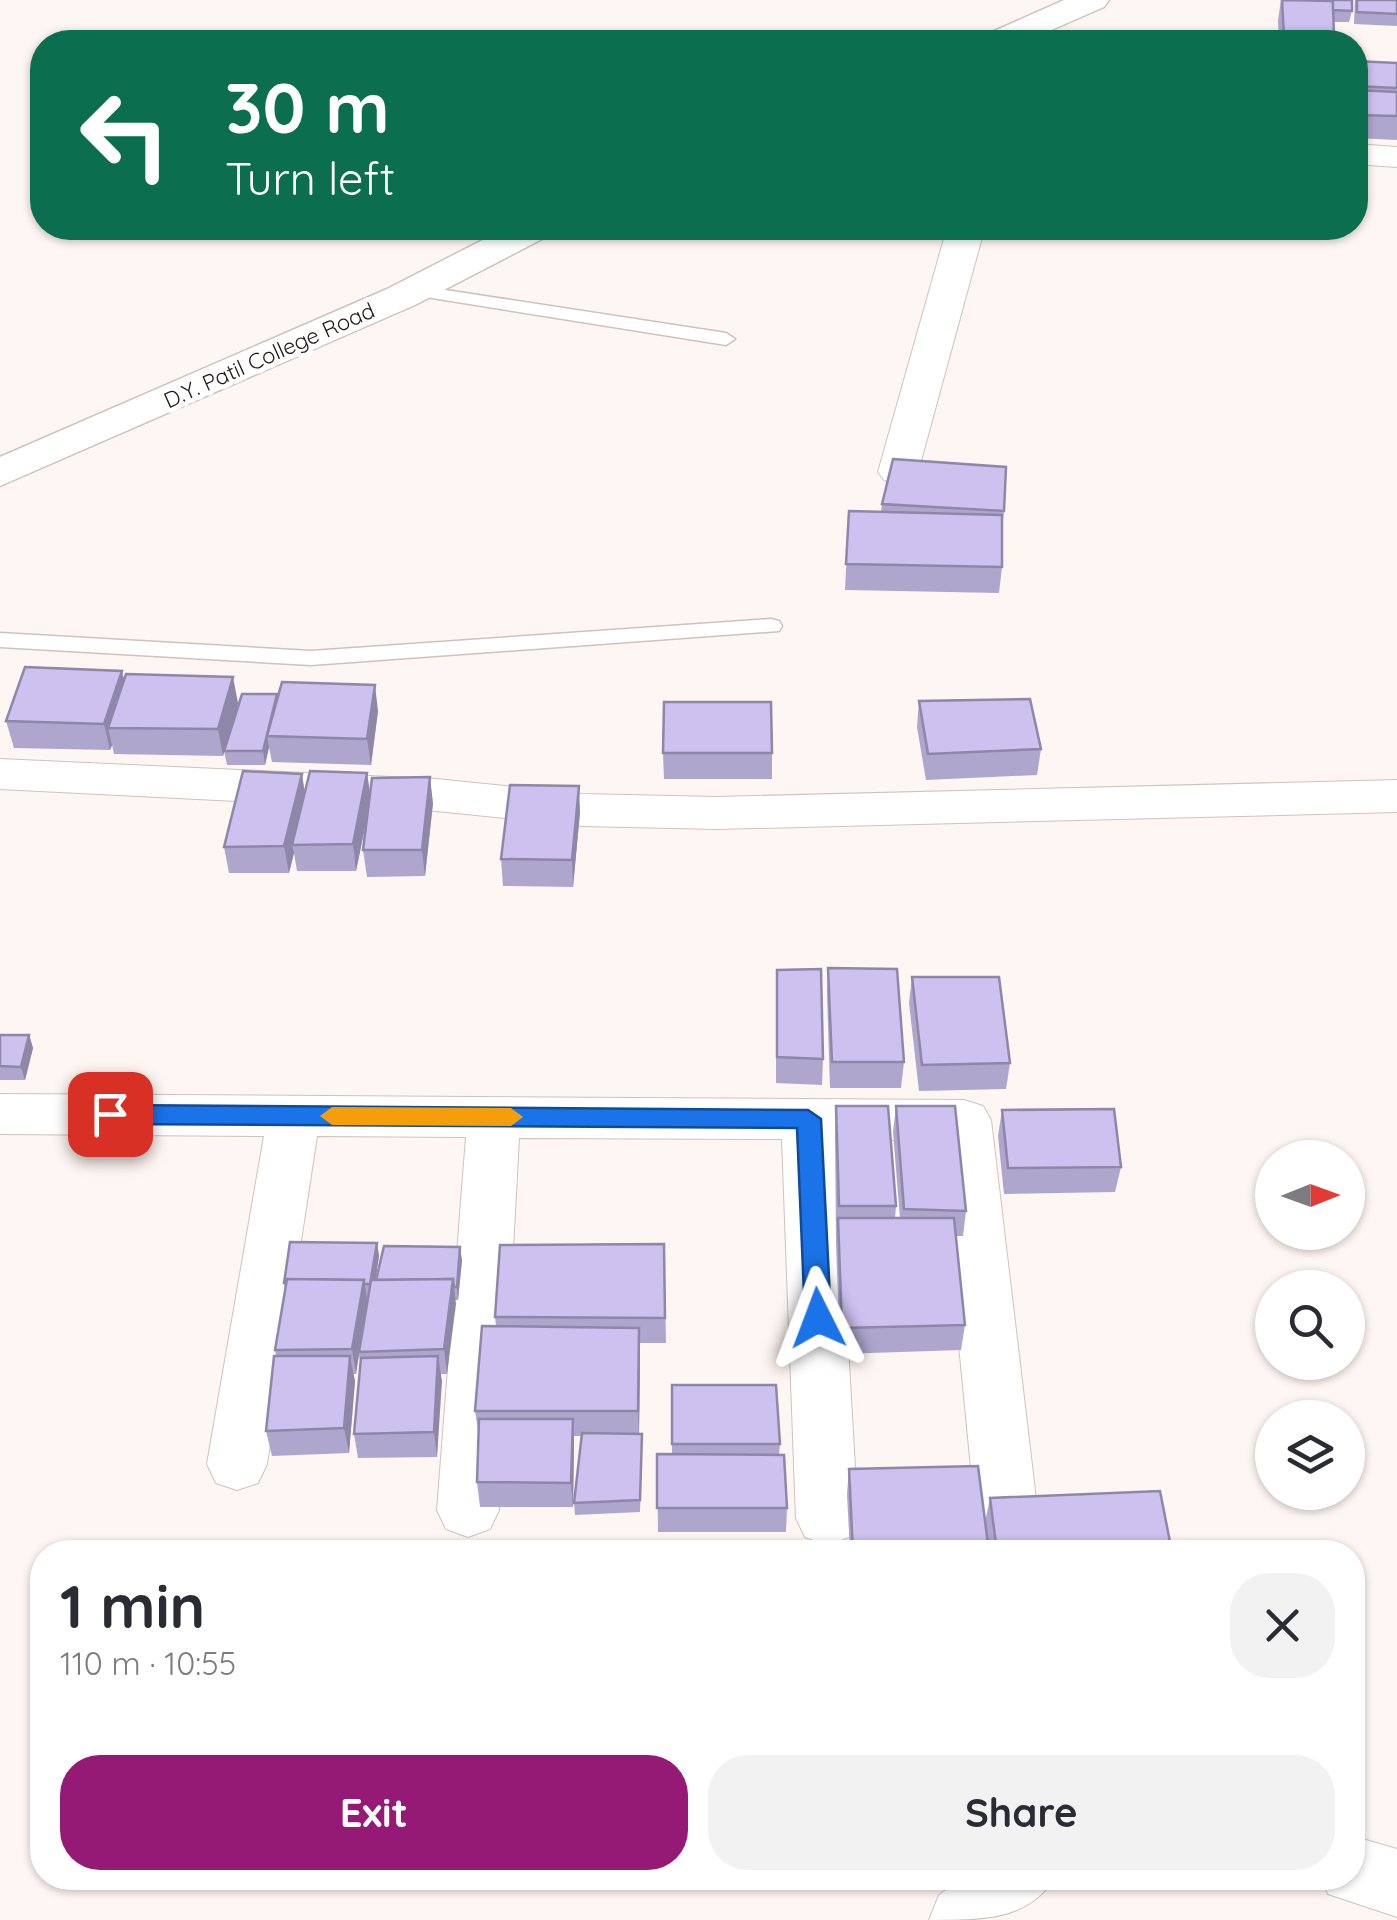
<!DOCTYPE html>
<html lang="en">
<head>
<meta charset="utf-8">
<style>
  body { margin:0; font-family:Quicksand,sans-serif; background:#f2f2f3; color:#2b2b33; height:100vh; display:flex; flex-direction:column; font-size:38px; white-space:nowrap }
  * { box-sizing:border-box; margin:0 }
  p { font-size:32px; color:#7c7c81 }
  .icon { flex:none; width:55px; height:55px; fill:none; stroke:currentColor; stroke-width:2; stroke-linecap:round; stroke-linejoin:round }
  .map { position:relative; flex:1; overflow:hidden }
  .panel { position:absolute; left:30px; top:1540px; width:1335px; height:350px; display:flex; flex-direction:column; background:#fff; border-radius:40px; box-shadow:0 2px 8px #0004 }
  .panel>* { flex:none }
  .banner { position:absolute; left:30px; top:30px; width:1338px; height:210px; border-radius:40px; box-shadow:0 2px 8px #0004; background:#0b6e4f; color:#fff; overflow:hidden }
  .needle { width:65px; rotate:89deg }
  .fabs { position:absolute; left:1255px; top:1140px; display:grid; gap:20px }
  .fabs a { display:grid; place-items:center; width:110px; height:110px; border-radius:50%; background:#fff; box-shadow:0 2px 8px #0004; font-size:50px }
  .pin { position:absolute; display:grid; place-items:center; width:85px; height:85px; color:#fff; margin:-42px; border-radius:20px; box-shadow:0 5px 15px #0006 }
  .me { position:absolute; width:110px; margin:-55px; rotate:357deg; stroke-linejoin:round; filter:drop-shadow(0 0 8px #0008) }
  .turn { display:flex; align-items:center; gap:35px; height:210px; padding:0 30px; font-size:45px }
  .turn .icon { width:130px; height:130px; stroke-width:2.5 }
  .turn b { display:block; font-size:70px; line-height:85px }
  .round { display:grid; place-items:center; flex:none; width:105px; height:105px; border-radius:40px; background:#f2f2f3 }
  .head { display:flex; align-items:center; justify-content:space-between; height:170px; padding:0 30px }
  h1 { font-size:60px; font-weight:700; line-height:75px }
  .primary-button { display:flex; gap:20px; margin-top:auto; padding:20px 30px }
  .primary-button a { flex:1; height:115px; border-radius:40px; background:#951a75; color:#fff; font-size:40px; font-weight:700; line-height:115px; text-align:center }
  .primary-button a+a { background:#f2f2f3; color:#2b2b33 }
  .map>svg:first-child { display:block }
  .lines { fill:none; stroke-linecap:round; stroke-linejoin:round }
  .service-casing { stroke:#cfc2bc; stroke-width:3 }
  .minor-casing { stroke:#cfc2bc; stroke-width:2 }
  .tertiary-casing { stroke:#cfc2bc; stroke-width:3 }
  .service { fill:#fff; fill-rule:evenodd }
  .minor { fill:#fff; fill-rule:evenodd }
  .tertiary { fill:#fff; fill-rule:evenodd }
  .wall { fill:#afa6ce }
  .shaded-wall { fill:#8f87a7 }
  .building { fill:#ccc1ef; stroke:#8f87a7; stroke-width:2.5 }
  .route { fill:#1a73e8; stroke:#114b97; stroke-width:2.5 }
  .slow { fill:#f59e0b }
  .labels { text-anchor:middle; stroke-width:10; stroke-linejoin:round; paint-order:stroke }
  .far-street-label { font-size:22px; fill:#1d1816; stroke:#fff }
</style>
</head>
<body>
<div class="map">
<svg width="1397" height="1920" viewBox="0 0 1397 1920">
  <rect width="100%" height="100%" fill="#fef6f2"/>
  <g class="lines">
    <defs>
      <g id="service">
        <polygon points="413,285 726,333 735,339 726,345 407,294 407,286"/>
        <polygon points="771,619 779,621 782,626 779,631 311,665 0,647 0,633 311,651"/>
      </g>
      <g id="minor">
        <polygon points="1355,144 1397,147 1397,167 1355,164"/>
        <polygon points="947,228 984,230 918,472 912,480 898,484 884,480 878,472"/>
        <polygon points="0,759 436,779 582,794 717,797 1397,780 1397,812 717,829 582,826 436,811 0,789"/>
        <polygon points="0,1094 964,1100 983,1106 991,1120 1036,1499 1027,1518 1005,1526 983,1518 974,1499 939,1140 836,1140 858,1518 849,1537 827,1545 805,1537 796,1518 782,1139 519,1138 499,1510 490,1529 468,1537 446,1529 437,1510 466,1137 317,1136 267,1464 258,1483 237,1490 216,1483 207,1464 264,1136 0,1134"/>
        <polygon points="1352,1836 1397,1849 1397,1917 1328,1894 1321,1878 1352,1878"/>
        <path d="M963 1878H1054C1029 1920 983 1920 929 1920L939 1895Z"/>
      </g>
      <g id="tertiary">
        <polygon points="1064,0 1109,0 1104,7 1024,42 980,42 985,35"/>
        <polygon points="506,228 553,228 548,236 415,305 0,486 0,457 387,289"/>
      </g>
    </defs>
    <!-- service casing -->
    <use href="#service" class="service-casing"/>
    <!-- minor casing -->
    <use href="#minor" class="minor-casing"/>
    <!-- tertiary casing -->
    <use href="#tertiary" class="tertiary-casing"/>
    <!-- service -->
    <use href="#service" class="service"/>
    <!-- minor -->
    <use href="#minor" class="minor"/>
    <!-- tertiary -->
    <use href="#tertiary" class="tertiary"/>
  </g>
  <!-- wall -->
  <g class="wall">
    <polygon points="1281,0 1352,11 1349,22 1334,22 1334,42 1279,42 1278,20"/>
    <polygon points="1355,0 1397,0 1397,26 1354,24"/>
    <polygon points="1355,61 1397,63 1397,140 1355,138"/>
    <polygon points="882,504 1004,511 1002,529 1002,567 999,593 845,590 849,511 881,512"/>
    <polygon points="124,678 238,703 223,756 114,754 112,745 110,750 14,748 6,721"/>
    <polygon points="277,694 277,700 378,711 371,765 272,762 269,747 265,765 227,765 224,751"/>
    <polygon points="919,701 1041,749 1037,775 926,780 917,727"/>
    <polygon points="663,753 772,753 772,779 664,779"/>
    <polygon points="367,773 370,795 433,803 425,876 367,877 363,850 367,816 356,871 297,871 294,853 289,873 229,873 224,847 305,792"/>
    <polygon points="580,812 573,887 503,886 501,859"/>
    <polygon points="828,968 904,1062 901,1088 830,1088 827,994"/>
    <polygon points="912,977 1010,1063 1006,1089 919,1091 909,1003"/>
    <polygon points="776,996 823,1059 822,1085 776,1083"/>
    <polygon points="0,1035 29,1035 33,1048 25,1080 0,1080"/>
    <polygon points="836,1106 896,1206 895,1218 900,1218 893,1132 896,1106 966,1211 963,1236 956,1236 965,1325 961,1350 840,1354 836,1244 835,1132"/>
    <polygon points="1002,1110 1121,1167 1115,1192 1004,1194 998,1136"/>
    <polygon points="377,1243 379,1256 375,1280 462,1260 458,1300 455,1300 447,1374 441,1374 437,1457 358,1458 354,1434 361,1363 359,1356 356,1374 353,1374 355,1381 349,1453 272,1456 266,1431 276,1356 275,1350 285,1290 284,1283"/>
    <polygon points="664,1244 666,1343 640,1343 639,1434 642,1434 642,1447 640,1512 575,1515 574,1503 582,1436 574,1436 573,1507 480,1507 477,1482 479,1436 475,1411 496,1326 495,1317"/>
    <polygon points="672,1385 780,1444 779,1455 787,1508 786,1532 658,1532 657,1454 672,1455"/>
    <polygon points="849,1469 989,1552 850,1552 847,1494"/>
    <polygon points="990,1498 1172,1552 989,1552 985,1522"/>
  </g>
  <!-- shaded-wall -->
  <g class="shaded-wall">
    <polygon points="122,671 128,697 108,728 112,745 110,750 104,724"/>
    <polygon points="233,677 238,703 223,756 218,729"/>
    <polygon points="375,685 378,711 371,765 367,739"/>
    <polygon points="277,694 279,708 267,736 269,747 265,765 263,751"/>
    <polygon points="367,773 371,799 356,871 353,844"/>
    <polygon points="302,774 306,800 292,845 294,853 289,873 284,846"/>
    <polygon points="430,777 433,803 425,876 422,850"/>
    <polygon points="579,786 580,812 573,887 572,860"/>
    <polygon points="29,1035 33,1048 25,1080 21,1067"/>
    <polygon points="377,1243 379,1256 373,1297 371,1284"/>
    <polygon points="460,1247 462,1260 458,1300 457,1287"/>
    <polygon points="453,1279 456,1304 447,1374 444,1349"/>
    <polygon points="364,1280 368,1306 359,1352 356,1374 352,1349"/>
    <polygon points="639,1328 640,1353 639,1436 638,1411"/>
    <polygon points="350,1356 355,1381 349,1453 344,1428"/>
    <polygon points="438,1356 442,1381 437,1457 434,1432"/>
    <polygon points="573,1419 574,1444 573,1507 571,1483"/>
  </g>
  <!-- building -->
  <g class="building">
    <polygon points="1282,0 1333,1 1334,41 1284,37"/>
    <polygon points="1315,0 1352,0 1352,11 1333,10 1333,1"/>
    <polygon points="1357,0 1397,0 1397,14 1357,12"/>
    <polygon points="1355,61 1397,63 1397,88 1355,86"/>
    <polygon points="1355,90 1397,92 1397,116 1355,115"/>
    <polygon points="893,459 1006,467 1004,511 882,504"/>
    <polygon points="849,511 1002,515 1002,567 846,564"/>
    <polygon points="25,667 122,671 104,724 6,721"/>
    <polygon points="126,674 233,677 218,729 108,728"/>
    <polygon points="282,682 375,685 367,739 267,736"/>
    <polygon points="242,694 277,694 263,751 224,751"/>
    <polygon points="1030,699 1041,749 928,754 919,701"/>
    <polygon points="664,702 771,702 772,753 663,753"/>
    <polygon points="243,771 302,774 284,846 224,847"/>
    <polygon points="310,771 367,773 353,844 292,845"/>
    <polygon points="430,777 422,850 363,850 372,778"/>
    <polygon points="510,785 579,786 572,860 501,859"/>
    <polygon points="828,968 897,969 904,1062 832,1062"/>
    <polygon points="821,969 823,1059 777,1057 777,970"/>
    <polygon points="912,977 999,977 1010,1063 922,1065"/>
    <polygon points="0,1035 29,1035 21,1067 0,1066"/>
    <polygon points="836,1106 888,1106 896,1206 839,1206"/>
    <polygon points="896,1106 955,1106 966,1211 904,1209"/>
    <polygon points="1114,1109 1121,1167 1008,1168 1002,1110"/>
    <polygon points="838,1218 954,1218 965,1325 842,1328"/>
    <polygon points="290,1242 377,1243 370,1284 364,1284 364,1280 287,1279 286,1283 284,1283"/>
    <polygon points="664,1244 665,1318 495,1317 500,1245"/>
    <polygon points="384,1246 460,1247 457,1287 454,1287 453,1279 376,1280"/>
    <polygon points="287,1279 364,1280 352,1349 275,1350"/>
    <polygon points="453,1279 444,1349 359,1352 371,1280"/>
    <polygon points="482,1326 639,1328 638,1411 475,1411"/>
    <polygon points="274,1356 350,1356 344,1428 266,1431"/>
    <polygon points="438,1356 434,1432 354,1434 361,1358"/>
    <polygon points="672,1385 776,1385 780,1444 672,1444"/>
    <polygon points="479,1419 573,1419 571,1483 477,1482"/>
    <polygon points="582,1433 642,1434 640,1500 574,1503"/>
    <polygon points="657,1454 784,1455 787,1508 657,1508"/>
    <polygon points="978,1466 989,1552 853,1552 849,1469"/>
    <polygon points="1160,1491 1172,1552 997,1552 990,1498"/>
  </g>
  <!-- route -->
  <polygon class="route" points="110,1105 808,1110 821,1119 831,1318 818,1329 805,1318 797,1128 110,1124 98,1114"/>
  <!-- slow -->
  <polygon class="slow" points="332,1107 511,1108 523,1117 511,1126 332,1125 320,1116"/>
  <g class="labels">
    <!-- far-street labels -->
    <g class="far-street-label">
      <text transform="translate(269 355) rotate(-24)" y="8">D.Y. Patil College Road</text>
    </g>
  </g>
</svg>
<div class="fabs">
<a><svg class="needle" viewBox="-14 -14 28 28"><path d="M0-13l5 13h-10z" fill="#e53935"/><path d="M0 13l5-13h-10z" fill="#7c7c81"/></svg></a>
<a><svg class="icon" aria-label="search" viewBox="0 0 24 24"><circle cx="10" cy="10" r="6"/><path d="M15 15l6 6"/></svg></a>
<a><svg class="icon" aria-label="layers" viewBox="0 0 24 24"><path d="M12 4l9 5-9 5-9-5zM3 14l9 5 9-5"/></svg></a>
</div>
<div class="pin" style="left:110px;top:1114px;background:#d93025"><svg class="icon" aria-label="arrive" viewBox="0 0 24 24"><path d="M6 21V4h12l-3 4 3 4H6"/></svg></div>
<svg class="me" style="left:818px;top:1318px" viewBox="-20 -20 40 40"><path d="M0-17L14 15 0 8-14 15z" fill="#1a73e8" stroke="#fff" stroke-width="4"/></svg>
<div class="banner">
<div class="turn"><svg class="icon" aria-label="left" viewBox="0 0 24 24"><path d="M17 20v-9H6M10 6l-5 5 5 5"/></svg><div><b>30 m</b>Turn left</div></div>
</div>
<section class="panel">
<div class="head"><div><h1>1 min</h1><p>110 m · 10:55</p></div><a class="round"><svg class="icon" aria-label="close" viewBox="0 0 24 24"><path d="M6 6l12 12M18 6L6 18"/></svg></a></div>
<div class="primary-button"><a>Exit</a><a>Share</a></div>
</section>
</div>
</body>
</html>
